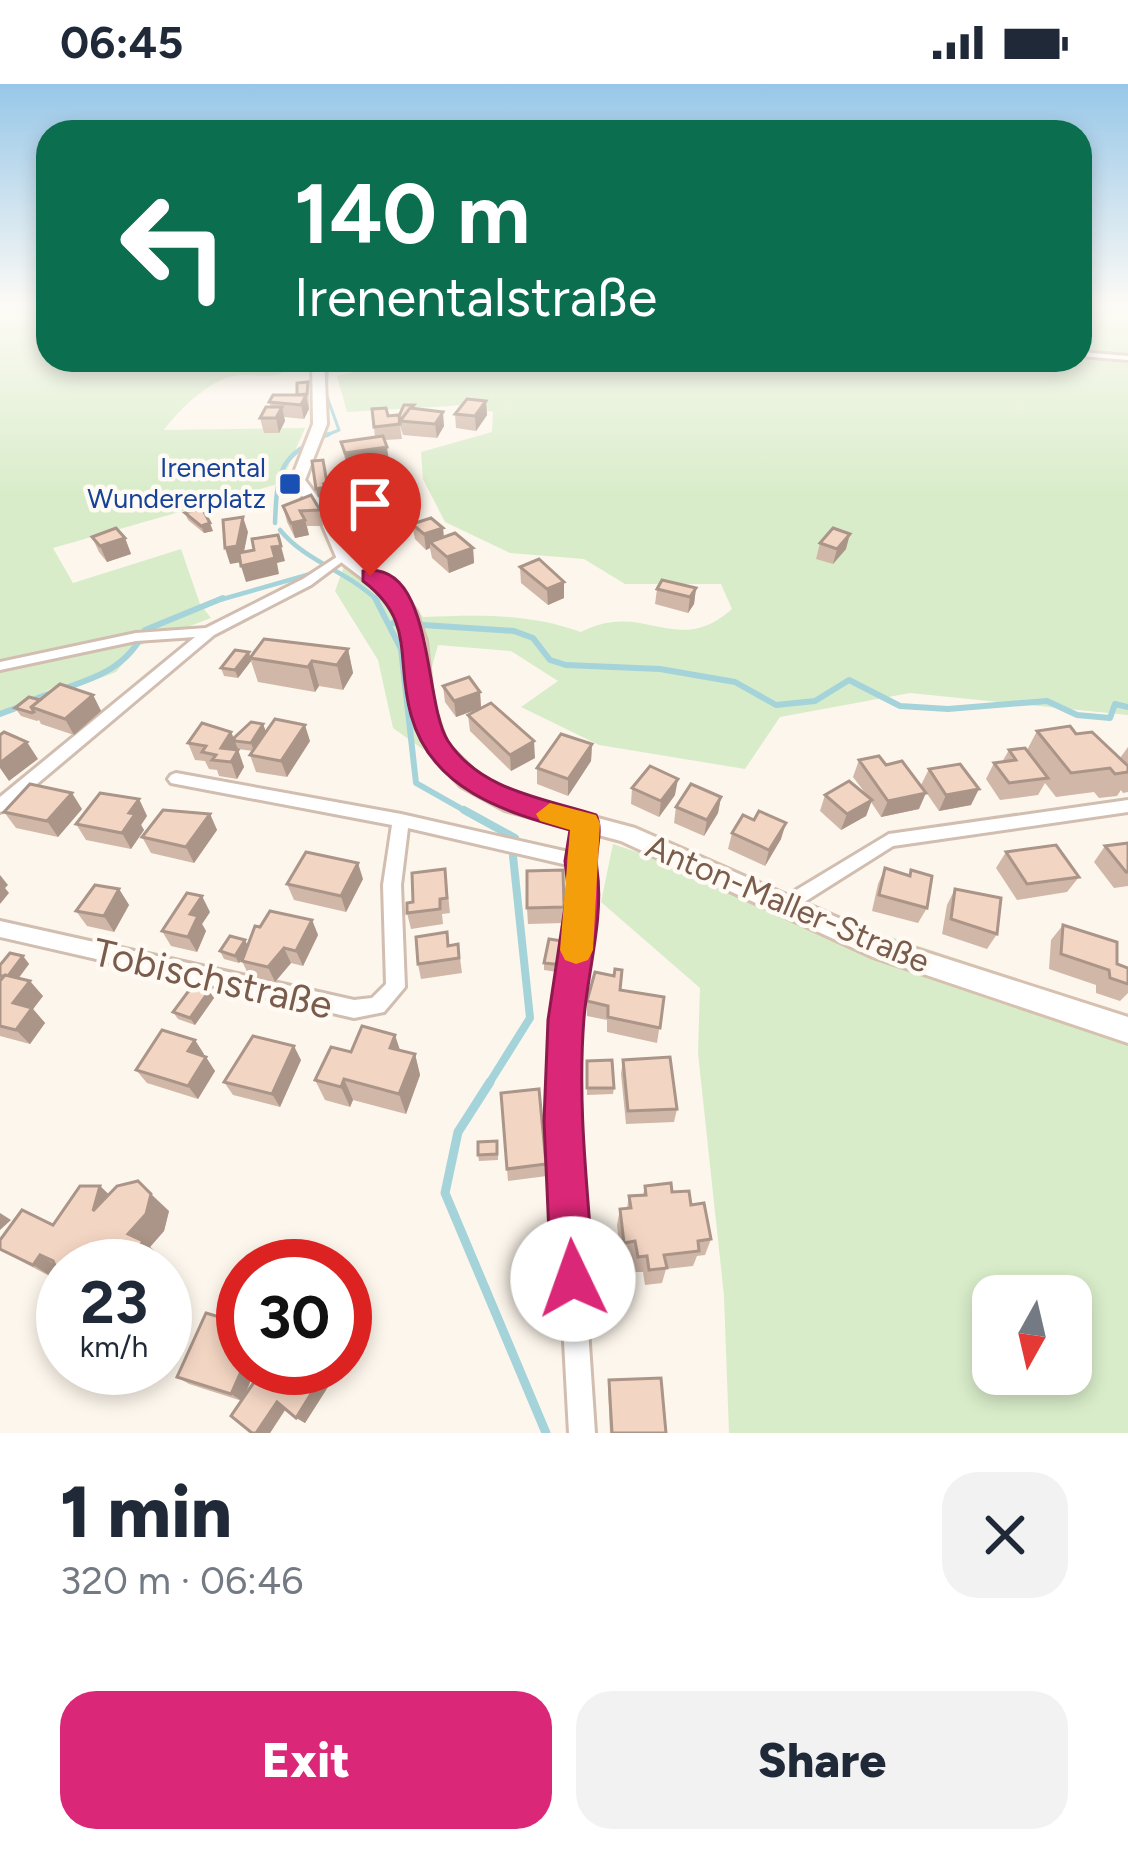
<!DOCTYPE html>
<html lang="en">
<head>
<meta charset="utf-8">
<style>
  body { margin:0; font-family:Figtree,sans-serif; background:#f2f2f3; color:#1f2937; height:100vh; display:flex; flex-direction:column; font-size:45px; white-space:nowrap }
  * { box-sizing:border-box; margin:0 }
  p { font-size:39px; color:#747a83 }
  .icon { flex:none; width:66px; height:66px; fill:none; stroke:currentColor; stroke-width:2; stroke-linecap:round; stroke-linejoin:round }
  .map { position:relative; height:1349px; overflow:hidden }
  .details { display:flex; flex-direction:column; background:#fff; flex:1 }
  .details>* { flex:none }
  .guide { position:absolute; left:36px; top:36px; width:1056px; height:252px; border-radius:36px; box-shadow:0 6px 18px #0003; background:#0b6e4f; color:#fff; overflow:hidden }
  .needle { width:78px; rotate:188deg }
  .tools { position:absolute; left:972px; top:1191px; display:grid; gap:24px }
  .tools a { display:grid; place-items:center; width:120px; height:120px; border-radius:24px; background:#fff; box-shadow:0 6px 18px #0003; font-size:60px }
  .speed { position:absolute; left:36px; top:1155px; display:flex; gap:24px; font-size:60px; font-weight:700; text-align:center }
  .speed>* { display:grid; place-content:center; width:156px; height:156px; border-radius:50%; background:#fff; box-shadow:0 6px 18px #0003; line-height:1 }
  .speed small { font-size:30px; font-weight:400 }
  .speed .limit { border:18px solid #d22; background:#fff; color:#111 }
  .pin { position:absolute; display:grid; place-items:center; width:102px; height:102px; color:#fff; margin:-123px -51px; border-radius:50% 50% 50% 0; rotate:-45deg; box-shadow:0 0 12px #0007 }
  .pin .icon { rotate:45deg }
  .me { position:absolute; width:132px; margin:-66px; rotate:357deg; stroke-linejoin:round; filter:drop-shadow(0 0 9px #0008) }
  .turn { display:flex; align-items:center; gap:42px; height:252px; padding:0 60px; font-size:54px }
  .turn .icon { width:156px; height:156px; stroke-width:2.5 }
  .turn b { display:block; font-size:84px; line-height:102px }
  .round { display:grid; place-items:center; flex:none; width:126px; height:126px; border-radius:36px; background:#f2f2f3 }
  .summary { display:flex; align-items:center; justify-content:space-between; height:204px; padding:0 60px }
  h1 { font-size:72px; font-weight:800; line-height:90px }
  .button { display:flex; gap:24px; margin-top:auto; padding:24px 60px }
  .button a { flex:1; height:138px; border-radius:36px; background:#db2777; color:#fff; font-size:48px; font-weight:800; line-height:138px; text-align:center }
  .button a+a { background:#f2f2f3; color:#1f2937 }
  .status { display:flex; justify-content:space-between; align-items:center; height:84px; padding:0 60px; background:#fff; direction:ltr }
  .status svg { height:33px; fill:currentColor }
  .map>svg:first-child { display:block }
  .green { fill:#d8ecc9; fill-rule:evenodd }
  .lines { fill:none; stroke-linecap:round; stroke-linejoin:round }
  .stream-far4 { stroke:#a5d3da; stroke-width:3 }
  .stream-far3 { stroke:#a5d3da; stroke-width:4.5 }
  .stream-far2 { stroke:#a5d3da; stroke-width:6 }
  .stream-far1 { stroke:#a5d3da; stroke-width:8 }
  .stream { stroke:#a5d3da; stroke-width:9 }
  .street-casing { stroke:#d1beb0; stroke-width:6 }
  .secondary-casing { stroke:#d6c0b0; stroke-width:6 }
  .street { fill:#fff; fill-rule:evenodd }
  .secondary { fill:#fff; fill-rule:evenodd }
  .wall { fill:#d1b7a8 }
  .shaded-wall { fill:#aa9588 }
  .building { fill:#f3d5c3; stroke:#aa9588; stroke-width:3 }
  .route { fill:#db2777; stroke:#8e194d; stroke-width:3 }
  .slow { fill:#f59e0b }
  .transit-dot { fill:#1a4fb4; stroke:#fffaf3; stroke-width:4.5 }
  .labels { text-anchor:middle; stroke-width:9; stroke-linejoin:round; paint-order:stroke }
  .far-transit-label { font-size:27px; fill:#164399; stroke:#fffaf3; text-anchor:end }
  .street-label { font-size:33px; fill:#7a5c4d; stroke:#fffaf3 }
  .near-street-label { font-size:39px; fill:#7a5c4d; stroke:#fffaf3 }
</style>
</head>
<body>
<div class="status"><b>06:45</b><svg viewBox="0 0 49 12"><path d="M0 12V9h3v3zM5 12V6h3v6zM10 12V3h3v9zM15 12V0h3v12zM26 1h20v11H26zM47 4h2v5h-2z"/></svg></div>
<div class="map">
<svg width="1128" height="1349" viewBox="0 0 1128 1349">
  <rect width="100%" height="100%" fill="#fdf6ec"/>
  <!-- green -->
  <g class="green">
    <path d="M0 224H48V276H269L282 289C266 294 259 291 243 291 215 290 179 325 164 346L305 344 281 399 53 464 73 499 181 465 200 520 211 534 138 562 116 588 82 601H58L0 632Z"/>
    <path d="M1080 224H1128V631L910 609 780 633 745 685 599 661 521 623 558 597 511 567 438 561 428 597 448 654 424 666 393 644 378 576 335 507 349 469 407 511 423 533C479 531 528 529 581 548 645 515 676 575 732 525L721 500H625L584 475 510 469 445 438 423 395 421 368 492 348 493 328 465 321 347 328 337 292 407 276H1080Z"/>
    <path d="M613 760 1128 932V1349H729L724 1212 698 969 700 904 601 818ZM993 1212H1071V1290H993Z"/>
  </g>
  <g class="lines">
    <!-- stream-far4 -->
    <polyline class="stream-far4" points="322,353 339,346 326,310 328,276"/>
    <!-- stream-far3 -->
    <g class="stream-far3">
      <path d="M275 439C277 386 279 371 329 350"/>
      <path d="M280 446C306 478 349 488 378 517"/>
      <polyline points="216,517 314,489"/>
    </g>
    <!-- stream-far2 -->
    <g class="stream-far2">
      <polyline points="375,514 401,565 416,699 469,729"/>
      <polyline points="393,539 514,547 533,554 550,576 566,581 660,585 735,598 776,621 815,617 849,596 900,622 948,625 1047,617 1077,631 1110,634 1115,620 1128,623"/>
      <path d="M31 617C76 597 122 595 145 546L223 514"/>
      <polyline points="0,630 19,623"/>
    </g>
    <!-- stream-far1 -->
    <g class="stream-far1">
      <polyline points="464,726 515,754"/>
      <polyline points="488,1001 530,934 513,772"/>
    </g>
    <!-- stream -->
    <polyline class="stream" points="490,998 458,1048 445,1109 546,1349"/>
    <defs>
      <g id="street">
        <polygon points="1080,268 1128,272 1128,276 1080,272"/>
        <polygon points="343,469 347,470 347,474 311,501 214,551 6,726 0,728 0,713 195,553 136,557 0,586 0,578 136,549 206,544 303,495"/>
        <polygon points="176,689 401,730 573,769 577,739 579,735 591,735 593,739 588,777 593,804 576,936 574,1037 595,1349 569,1349 552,1037 556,936 575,804 572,782 408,744 401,801 405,903 384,928 354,934 0,853 0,837 354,916 372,914 386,900 383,801 392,741 171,699 168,695 171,691"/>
        <polygon points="1128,716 1128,728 893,762 790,827 784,829 778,827 775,822 778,817 889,750"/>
      </g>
      <polygon id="secondary" points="312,276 324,276 327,340 305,396 338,440 350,470 403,508 416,528 426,557 434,631 446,659 477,690 519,713 635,744 888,856 1128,933 1128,959 873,873 621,757 505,726 461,702 430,668 414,631 408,557 398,528 390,515 337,475 322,440 291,396 313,340"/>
    </defs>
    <!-- street casing -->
    <use href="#street" class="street-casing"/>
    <!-- secondary casing -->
    <use href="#secondary" class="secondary-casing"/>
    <!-- street -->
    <use href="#street" class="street"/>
    <!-- secondary -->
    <use href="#secondary" class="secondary"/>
  </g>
  <!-- wall -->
  <g class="wall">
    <polygon points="308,298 309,325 304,335 284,333 285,337 279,349 264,349 260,334 271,323 269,318 297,311"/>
    <polygon points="486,317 487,331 476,347 456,344 455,330"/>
    <polygon points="414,321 414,324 444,342 437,354 403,351 400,342 402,355 385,356 389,378 347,384 341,358 375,353 372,325 388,332 399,332"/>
    <polygon points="327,399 358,417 361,433 340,436 327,411 318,413"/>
    <polygon points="283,422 320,426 323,442 307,442 309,451 295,454 287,438"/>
    <polygon points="185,429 213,447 204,449 188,436"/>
    <polygon points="412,440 443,444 444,453 473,464 474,479 449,489 432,474 430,464 426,466 415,455"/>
    <polygon points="92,453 125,454 131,470 107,478 99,468"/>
    <polygon points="820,459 846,465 833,480 816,475"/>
    <polygon points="520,483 564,514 548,521 521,499"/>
    <polygon points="696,504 694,520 688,529 655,520 657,505"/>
    <polygon points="348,565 353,589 343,606 319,602 315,608 258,598 251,577 238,594 224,592 221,584 251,573"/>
    <polygon points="443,602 480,608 481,624 456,633 445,618"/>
    <polygon points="93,611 101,627 74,651 41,640 39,636 37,637 21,632 15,624 40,616"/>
    <polygon points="468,631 535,674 511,687 470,647"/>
    <polygon points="263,640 266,648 310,657 287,693 256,688 250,671 253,667 238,665 244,683 237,695 219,692 217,686 209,685 205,677 195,676 188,659 231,648 234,654"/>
    <polygon points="1037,647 1076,650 1120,674 1128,663 1128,708 1123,709 1121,706 1117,712 1099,714 1094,708 1056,713 1045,699 1038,711 1000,716 986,695 994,679 1002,678 1009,666 1027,666"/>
    <polygon points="592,660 591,677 568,712 537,700 537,684"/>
    <polygon points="859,676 919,725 881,733 871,718 866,732 841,746 820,727 825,711 866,710 853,693"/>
    <polygon points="929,685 971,721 939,727 921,701"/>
    <polygon points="632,704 675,711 659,733 631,720"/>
    <polygon points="721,713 718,729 704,752 674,739 676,723"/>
    <polygon points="139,715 147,732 141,741 144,746 131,765 86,756 76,740"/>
    <polygon points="82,725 58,753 16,744 4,728"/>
    <polygon points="210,730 217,746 194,779 151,769 142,753"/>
    <polygon points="754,736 781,755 765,782 728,765 732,749"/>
    <polygon points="1128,759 1128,802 1114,804 1094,778 1105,762"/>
    <polygon points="1006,768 1079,793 1067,808 1017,816 996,784"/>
    <polygon points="885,784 909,792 911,786 927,824 918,839 872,827 878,800"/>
    <polygon points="563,786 564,839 528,840 527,824"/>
    <polygon points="363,795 346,828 294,816 287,800"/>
    <polygon points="447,801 450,829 442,830 443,840 411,845 407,829 413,818"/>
    <polygon points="119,805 129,821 114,848 87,842 76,827"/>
    <polygon points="955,805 997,850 987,865 942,850 947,821"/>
    <polygon points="210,828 202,840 206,847 197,868 171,862 162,847"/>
    <polygon points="312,836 318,851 303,882 291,879 275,898 249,892 242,877 243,873 239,879 224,875 220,867 248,861 260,843"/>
    <polygon points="1063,841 1117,880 1128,884 1128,909 1120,917 1096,909 1096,901 1049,885 1051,856"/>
    <polygon points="447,848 449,861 458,860 462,889 421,895 418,880"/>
    <polygon points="569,858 564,889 544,886 544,879"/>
    <polygon points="23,872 29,880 19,894 43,912 33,925 45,939 30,960 0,952 0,892"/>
    <polygon points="614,892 620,906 664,913 657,959 607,948 607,936 587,932 587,917"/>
    <polygon points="209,907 214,914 195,941 178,935 173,928"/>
    <polygon points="400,967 415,970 420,991 406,1030 353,1016 350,1023 325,1016 315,996"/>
    <polygon points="204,970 203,972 215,987 198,1015 147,999 136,986"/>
    <polygon points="301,976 280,1023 233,1011 224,998"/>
    <polygon points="623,976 677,1025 674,1038 626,1040 621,990"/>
    <polygon points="587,977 614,1004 613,1010 587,1011"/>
    <polygon points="539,1005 547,1092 508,1097 507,1085"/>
    <polygon points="498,1063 498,1076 479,1077 478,1071"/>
    <polygon points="100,1102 109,1111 169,1127 164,1147 150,1163 162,1173 157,1182 63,1182 57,1196 0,1166 53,1141"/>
    <polygon points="645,1102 672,1108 691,1121 711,1155 705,1171 697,1172 693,1182 666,1185 662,1199 645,1201 643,1188 634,1188 632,1173 621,1174 617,1141 620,1125 627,1124 629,1112 643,1111"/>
    <polygon points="243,1284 256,1284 244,1314 270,1290 274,1284 340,1284 305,1339 286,1325 270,1349 252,1349 242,1317 189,1300 177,1293"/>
    <polygon points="609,1296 666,1349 610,1349 608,1303"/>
  </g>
  <!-- shaded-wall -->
  <g class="shaded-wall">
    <polygon points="306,311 309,325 304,335 301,321"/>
    <polygon points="486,317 487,331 476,347 475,332"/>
    <polygon points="282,323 285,337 279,349 276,334"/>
    <polygon points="443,328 444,342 437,354 435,340"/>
    <polygon points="387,363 389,378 347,384 345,369"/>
    <polygon points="325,403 327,411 318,413 316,405"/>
    <polygon points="358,417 361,433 340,436 337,420"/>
    <polygon points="243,433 248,448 242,478 230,480 225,464"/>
    <polygon points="305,436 309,451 295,454 291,439"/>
    <polygon points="210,439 213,447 204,449 201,442"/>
    <polygon points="443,444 444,459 430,458 430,464 426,466 424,450"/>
    <polygon points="850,450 846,465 833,480 837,465"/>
    <polygon points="125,454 131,470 107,478 100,462"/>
    <polygon points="281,462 285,477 277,479 279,490 246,498 241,482 272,463"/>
    <polygon points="473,464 474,479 449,489 447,473"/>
    <polygon points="564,498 564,514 548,521 547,505"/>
    <polygon points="696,504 694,520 688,529 690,513"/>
    <polygon points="348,565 353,589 343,606 337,581"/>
    <polygon points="249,568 251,577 238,594 235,586"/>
    <polygon points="312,577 319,602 315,608 308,583"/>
    <polygon points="480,608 481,624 456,633 454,617"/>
    <polygon points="93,611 101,627 74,651 65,635"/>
    <polygon points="263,640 266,648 254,667 251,659"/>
    <polygon points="305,641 310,657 287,693 281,677"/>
    <polygon points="231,648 238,665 229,678 221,664"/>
    <polygon points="534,657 535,674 511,687 510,671"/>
    <polygon points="27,658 38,675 9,697 0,684 0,679"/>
    <polygon points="592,660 591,677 568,712 568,695"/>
    <polygon points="238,666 244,683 237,695 231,678"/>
    <polygon points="678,695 675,711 659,733 661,717"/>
    <polygon points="979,705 971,721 939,727 946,711"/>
    <polygon points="72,709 82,725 58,753 47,737"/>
    <polygon points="926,709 919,725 881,733 888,717"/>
    <polygon points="721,713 718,729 704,752 707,736"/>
    <polygon points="139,715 147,732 141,741 144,746 131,765 122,749 129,729"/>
    <polygon points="872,716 866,732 841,746 847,730"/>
    <polygon points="210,730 217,746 194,779 186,763"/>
    <polygon points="786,739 781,755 765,782 769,766"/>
    <polygon points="358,779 363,795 346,828 341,812"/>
    <polygon points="0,791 8,801 5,804 9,809 0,820"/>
    <polygon points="119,805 129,821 114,848 104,832"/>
    <polygon points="202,812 210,828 202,840 206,847 197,868 188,853 190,830"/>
    <polygon points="312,836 318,851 303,882 296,867"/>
    <polygon points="245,856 249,864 239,879 235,872"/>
    <polygon points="284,864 291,879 275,898 268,883"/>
    <polygon points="23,872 29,880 13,901 7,894"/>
    <polygon points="30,897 43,912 33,925 45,939 30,960 16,946 13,919"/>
    <polygon points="209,907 214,914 195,941 190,934"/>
    <polygon points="395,951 402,972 390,964"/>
    <polygon points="195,956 204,970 198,981 188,967"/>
    <polygon points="294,962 301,976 280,1023 272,1010"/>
    <polygon points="415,970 420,991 406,1030 399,1010"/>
    <polygon points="206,973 215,987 198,1015 188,1002"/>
    <polygon points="344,995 353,1016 350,1023 341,1003"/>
    <polygon points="100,1102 119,1120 93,1127"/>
    <polygon points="151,1110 169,1127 164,1147 150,1163 162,1173 157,1182 128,1182 128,1150"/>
    <polygon points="0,1129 11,1136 0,1146"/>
    <polygon points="40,1171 63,1186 57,1196 33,1181"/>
    <polygon points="243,1284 256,1284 242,1317 231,1310"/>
    <polygon points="327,1284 340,1284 305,1339 296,1334"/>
    <polygon points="277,1318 286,1324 270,1349 256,1349"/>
  </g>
  <!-- building -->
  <g class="building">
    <polygon points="308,298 307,310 297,311 297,299"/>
    <polygon points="273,311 306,311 301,321 269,318"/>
    <polygon points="467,315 486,317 475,332 455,330"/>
    <polygon points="404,321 414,321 402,335 399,335 399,332"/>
    <polygon points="266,323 282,323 276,334 260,334"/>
    <polygon points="386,324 388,332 399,331 400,340 374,343 372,325"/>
    <polygon points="410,324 443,328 435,340 400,337"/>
    <polygon points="383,352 387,363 345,369 341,358"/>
    <polygon points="323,376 327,399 324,400 326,403 316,405 312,377"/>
    <polygon points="350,394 358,417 337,420 324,400"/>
    <polygon points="311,411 320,426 300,427 305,436 291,439 283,422"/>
    <polygon points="202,424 210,439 201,442 185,429"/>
    <polygon points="243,433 237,462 225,464 223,436"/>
    <polygon points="431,434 443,444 424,450 412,440"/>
    <polygon points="116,444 125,454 100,462 92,453"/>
    <polygon points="833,444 850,450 837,465 820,459"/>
    <polygon points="455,449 473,464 447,473 430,458"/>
    <polygon points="278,451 281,462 272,463 275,474 241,482 239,469 254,466 252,455"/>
    <polygon points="539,475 564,498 547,505 520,483"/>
    <polygon points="662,496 696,504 690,513 657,505"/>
    <polygon points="264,555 348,565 337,581 312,577 308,583 250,574"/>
    <polygon points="235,566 249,568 235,586 221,584"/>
    <polygon points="469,593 480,608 454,617 443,602"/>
    <polygon points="60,600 93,611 65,635 31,623"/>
    <polygon points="29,613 40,616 31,623 34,628 32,629 15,624"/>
    <polygon points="491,619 534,657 510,671 468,631"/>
    <polygon points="275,635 305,641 281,677 250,671"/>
    <polygon points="251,638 263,640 251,659 235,657 234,654"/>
    <polygon points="202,639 231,648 221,664 238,666 231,678 212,676 216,671 202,668 206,662 188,659"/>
    <polygon points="1070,642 1076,650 1092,648 1128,682 1128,688 1115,690 1110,684 1071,689 1037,647"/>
    <polygon points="4,648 27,658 0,679 0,651"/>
    <polygon points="561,650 592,660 568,695 537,684"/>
    <polygon points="1025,664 1048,694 1009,699 994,679 1016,676 1009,666"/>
    <polygon points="879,672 886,681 902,677 926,709 888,717 859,676"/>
    <polygon points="960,680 979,705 946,711 929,685"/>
    <polygon points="650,682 678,695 661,717 632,704"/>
    <polygon points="849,697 872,716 847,730 825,711"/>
    <polygon points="30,700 72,709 47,737 4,728"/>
    <polygon points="691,700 721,713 707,736 676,723"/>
    <polygon points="100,709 139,715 129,729 135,730 122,749 76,740"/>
    <polygon points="163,726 210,730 186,763 142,753"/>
    <polygon points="759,727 786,739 769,766 732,749 743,731 754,736"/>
    <polygon points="1128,759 1128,788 1126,788 1105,762"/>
    <polygon points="1056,761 1079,793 1027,800 1006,768"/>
    <polygon points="306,768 358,779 341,812 287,800"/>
    <polygon points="885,784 910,792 911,786 932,792 927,824 879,811"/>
    <polygon points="445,785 447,814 440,815 440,825 407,829 407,819 413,818 412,789"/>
    <polygon points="563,786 564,823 527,824 527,787"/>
    <polygon points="95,801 119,805 104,832 76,827"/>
    <polygon points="955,805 1001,814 997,850 951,835"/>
    <polygon points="187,809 202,812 190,830 198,832 188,853 162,847"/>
    <polygon points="270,827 312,836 296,867 284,864 268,883 242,877 255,842 260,843"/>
    <polygon points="1063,841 1117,858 1117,880 1128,884 1128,900 1110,894 1109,886 1061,870"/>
    <polygon points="447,848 448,862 458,860 459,874 418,880 416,853"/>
    <polygon points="230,852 245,856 235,872 220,867"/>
    <polygon points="549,855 569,858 564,881 544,879"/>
    <polygon points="10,869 23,872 8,892 0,892 0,881"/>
    <polygon points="615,885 622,886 620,906 664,913 660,944 608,933 608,922 587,917 595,888 614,892"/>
    <polygon points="5,891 30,897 13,919 32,924 16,946 0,942 0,897"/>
    <polygon points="193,901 209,907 190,934 173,928"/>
    <polygon points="362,942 395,951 390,964 415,970 399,1010 344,995 341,1003 315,996 331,963 351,968"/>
    <polygon points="162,946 195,956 188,967 206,973 188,1002 136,986"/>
    <polygon points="253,952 294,962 272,1010 224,998"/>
    <polygon points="670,973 677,1025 628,1027 623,976"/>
    <polygon points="612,976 614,1004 587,1004 587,977"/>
    <polygon points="539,1005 546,1080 507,1085 501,1009"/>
    <polygon points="497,1057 497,1070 478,1071 478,1058"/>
    <polygon points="138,1097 151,1110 146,1130 128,1150 143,1157 128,1182 63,1182 63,1196 61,1195 53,1177 40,1171 33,1181 0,1165 0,1156 22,1126 53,1141 80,1102 100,1102 93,1127 117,1102"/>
    <polygon points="671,1099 672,1108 689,1107 691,1121 704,1119 711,1155 698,1157 699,1167 664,1171 667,1184 649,1186 647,1172 638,1173 635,1157 624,1159 620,1125 631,1124 629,1112 646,1111 645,1102"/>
    <polygon points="206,1229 243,1240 243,1283 231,1310 177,1293"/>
    <polygon points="274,1284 327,1284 296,1334 277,1318 256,1349 252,1349 231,1332 263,1285 270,1290"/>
    <polygon points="661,1294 666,1349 612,1349 609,1296"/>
  </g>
  <!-- sky -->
  <linearGradient id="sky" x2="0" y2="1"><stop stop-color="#97c7e8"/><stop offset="0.54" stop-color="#fefbf6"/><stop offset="1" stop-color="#fefbf6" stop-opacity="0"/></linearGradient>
  <rect width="1128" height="413" fill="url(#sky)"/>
  <!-- route -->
  <path class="route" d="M363 487C435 475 423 619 448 657 481 707 543 714 596 731 604 748 594 767 597 785 604 833 588 886 584 934 577 1021 588 1108 594 1195L588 1210 573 1216 557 1210 551 1195 544 1037 548 936 568 803 565 777 570 746C504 728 431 705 411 631 395 574 416 537 363 497Z"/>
  <!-- slow -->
  <polygon class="slow" points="550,719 596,731 600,739 593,866 588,876 576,880 565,876 560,866 570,746 540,737 536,730"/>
  <!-- markers -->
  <rect class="transit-dot" x="278" y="388" width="24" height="24" rx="6"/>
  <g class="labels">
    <!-- far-transit labels -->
    <g class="far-transit-label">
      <text x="266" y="393">Irenental<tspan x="266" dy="31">Wundererplatz</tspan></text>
    </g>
    <!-- street labels -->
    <g class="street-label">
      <text transform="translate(788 819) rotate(23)" y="12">Anton-Maller-Straße</text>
    </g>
    <!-- near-street labels -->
    <g class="near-street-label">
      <text transform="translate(213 894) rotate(13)" y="14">Tobischstraße</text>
    </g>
  </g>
</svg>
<div class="tools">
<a><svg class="needle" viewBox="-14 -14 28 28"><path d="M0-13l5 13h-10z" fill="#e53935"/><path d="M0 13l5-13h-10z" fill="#747a83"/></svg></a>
</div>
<div class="speed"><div>23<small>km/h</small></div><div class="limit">30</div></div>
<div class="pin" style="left:370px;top:492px;background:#d93025"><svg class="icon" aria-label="arrive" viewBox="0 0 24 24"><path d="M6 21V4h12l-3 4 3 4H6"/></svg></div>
<svg class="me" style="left:573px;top:1195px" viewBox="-20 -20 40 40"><circle r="19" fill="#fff"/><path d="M0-13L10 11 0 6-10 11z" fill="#db2777"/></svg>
<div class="guide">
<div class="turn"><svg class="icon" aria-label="left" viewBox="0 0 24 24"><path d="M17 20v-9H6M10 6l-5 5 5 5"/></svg><div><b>140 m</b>Irenentalstraße</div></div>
</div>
</div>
<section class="details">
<div class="summary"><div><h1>1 min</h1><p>320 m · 06:46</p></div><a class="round"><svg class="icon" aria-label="close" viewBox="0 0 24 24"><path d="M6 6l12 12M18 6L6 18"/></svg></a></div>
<div class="button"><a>Exit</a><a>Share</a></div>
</section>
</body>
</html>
